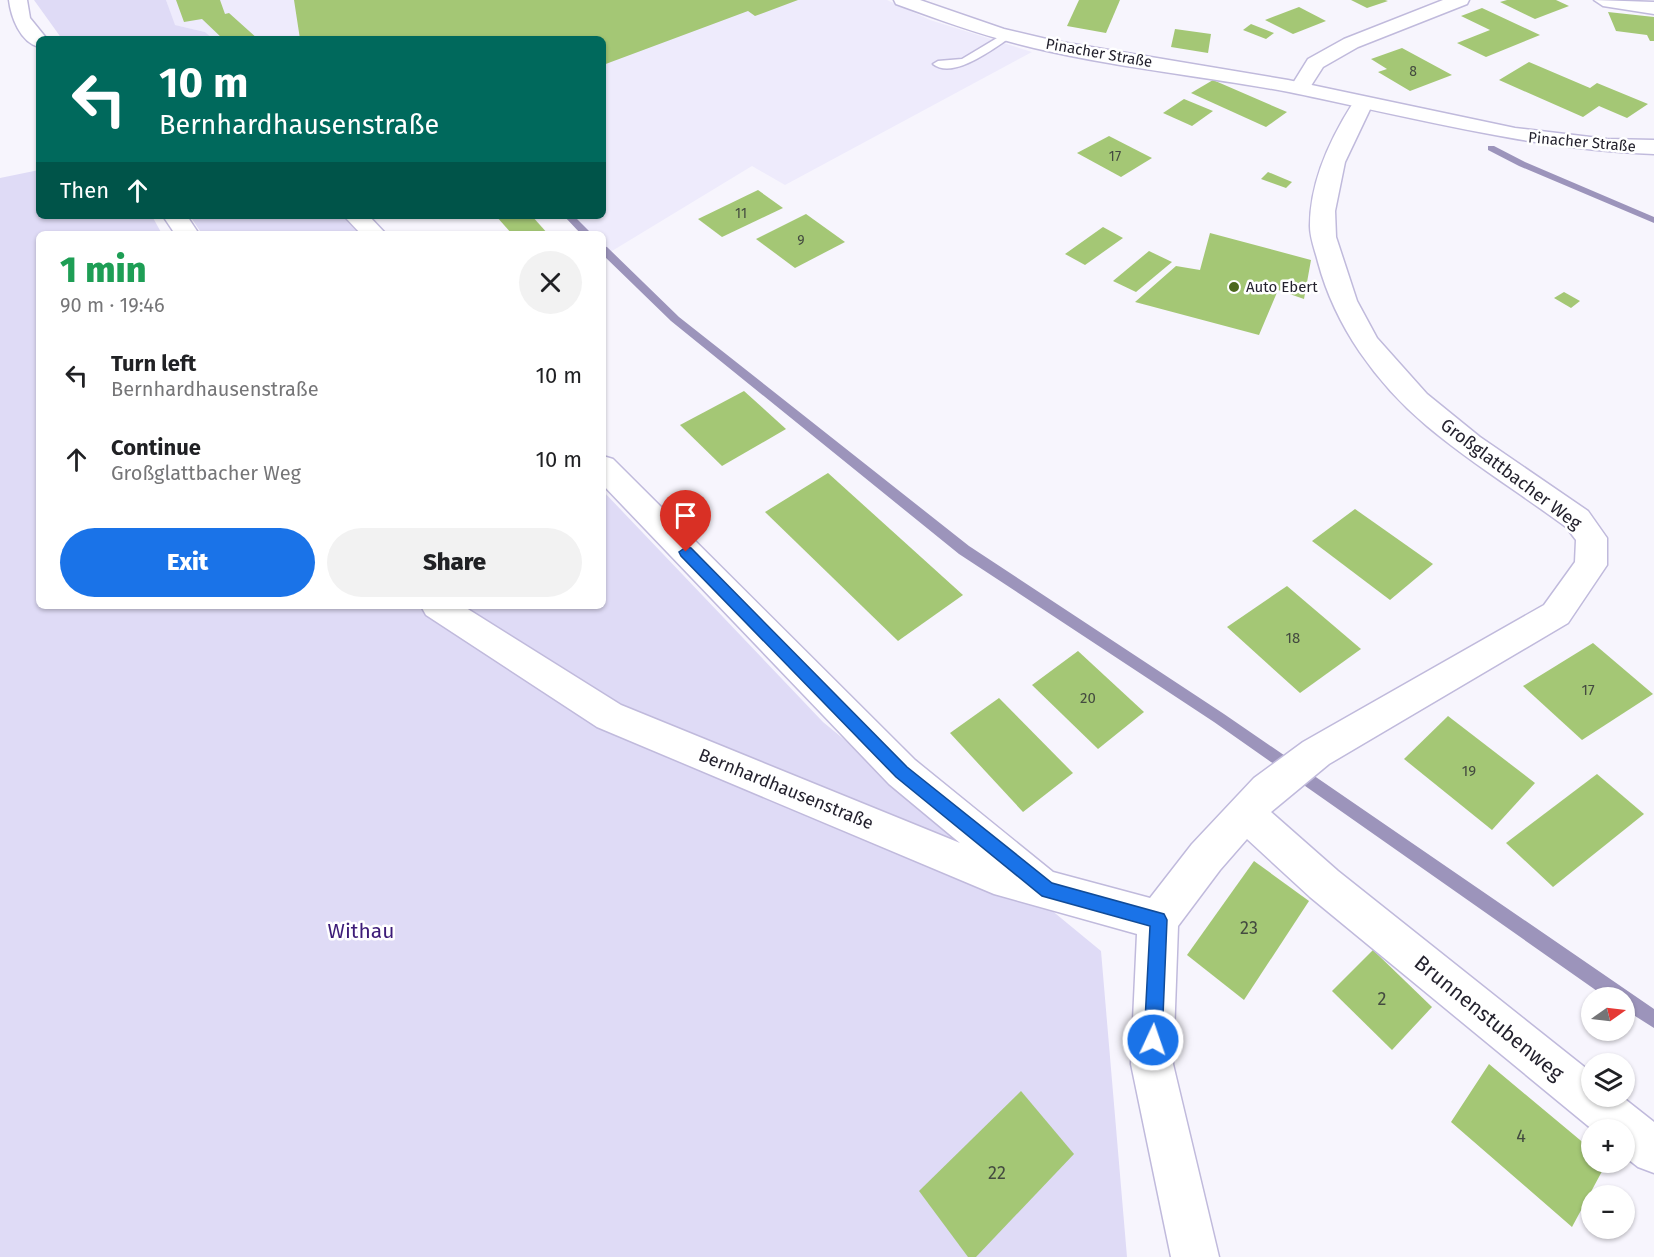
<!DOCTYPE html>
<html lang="en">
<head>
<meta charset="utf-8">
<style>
  body { margin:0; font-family:"Fira Sans",sans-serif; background:#f2f2f2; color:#202124; height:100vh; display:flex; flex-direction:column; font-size:22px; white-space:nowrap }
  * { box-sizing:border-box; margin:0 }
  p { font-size:20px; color:#757577 }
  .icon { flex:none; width:33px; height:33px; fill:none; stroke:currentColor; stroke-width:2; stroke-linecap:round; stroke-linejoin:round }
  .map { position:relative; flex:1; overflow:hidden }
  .details { position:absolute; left:36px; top:231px; width:570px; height:378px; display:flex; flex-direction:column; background:#fff; border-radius:9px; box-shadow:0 2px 4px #0004 }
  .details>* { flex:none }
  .hud { position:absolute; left:36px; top:36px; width:570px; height:183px; border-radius:9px; box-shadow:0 2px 4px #0004; background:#00695c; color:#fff; overflow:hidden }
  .needle { width:39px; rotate:76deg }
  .buttons { position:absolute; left:1581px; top:987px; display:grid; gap:12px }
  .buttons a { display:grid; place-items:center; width:54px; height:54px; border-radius:50%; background:#fff; box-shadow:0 2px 4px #0004; font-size:30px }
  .pin { position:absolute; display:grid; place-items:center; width:51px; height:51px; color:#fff; margin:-62px -26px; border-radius:50% 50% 50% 0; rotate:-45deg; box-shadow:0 0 6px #0007 }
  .pin .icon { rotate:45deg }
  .me { position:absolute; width:66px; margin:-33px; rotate:3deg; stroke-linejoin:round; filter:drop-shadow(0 0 4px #0008) }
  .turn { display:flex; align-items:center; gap:21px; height:126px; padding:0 24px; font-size:27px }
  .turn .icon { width:78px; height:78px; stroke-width:2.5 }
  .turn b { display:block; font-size:42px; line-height:51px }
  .then { display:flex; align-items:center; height:57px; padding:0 24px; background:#0003; gap:12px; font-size:22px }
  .round { display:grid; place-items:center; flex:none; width:63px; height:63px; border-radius:32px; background:#f2f2f2 }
  .overview { display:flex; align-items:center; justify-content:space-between; height:102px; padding:0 24px }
  h1 { font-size:36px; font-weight:800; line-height:45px; color:#1e9e55 }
  .primary-button { display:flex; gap:12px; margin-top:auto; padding:12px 24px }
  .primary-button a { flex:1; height:69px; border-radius:36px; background:#1a73e8; color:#fff; font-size:24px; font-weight:800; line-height:69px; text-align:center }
  .primary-button a+a { background:#f2f2f2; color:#202124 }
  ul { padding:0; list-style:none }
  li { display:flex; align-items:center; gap:18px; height:84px; padding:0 24px }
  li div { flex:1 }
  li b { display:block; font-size:22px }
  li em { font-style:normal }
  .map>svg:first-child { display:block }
  .built { fill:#eeebfc }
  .green { fill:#dfdbf6 }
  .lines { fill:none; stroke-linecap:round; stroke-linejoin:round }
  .stream { fill:#9c94bb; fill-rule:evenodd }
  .building { fill:#a4c775 }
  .lane-casing { stroke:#c0badc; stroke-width:3 }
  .street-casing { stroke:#c0badc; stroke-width:3 }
  .secondary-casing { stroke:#c0badc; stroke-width:3 }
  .lane { fill:#fff; fill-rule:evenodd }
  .street { fill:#fff; fill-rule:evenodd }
  .secondary { fill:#fff; fill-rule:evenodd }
  .route { fill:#1a73e8; stroke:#114b97; stroke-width:1.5 }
  .poi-dot { fill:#4b681c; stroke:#fff; stroke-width:2 }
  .labels { text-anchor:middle; stroke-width:5; stroke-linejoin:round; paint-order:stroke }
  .far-number-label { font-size:14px; fill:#444b40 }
  .far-street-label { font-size:15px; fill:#24222e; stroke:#fff }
  .far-poi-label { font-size:15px; fill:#24222e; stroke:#fff; text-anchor:start }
  .number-label { font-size:15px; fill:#444b40 }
  .street-label { font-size:18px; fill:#24222e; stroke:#fff }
  .near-number-label { font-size:18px; fill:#444b40 }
  .near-park-label { font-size:21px; fill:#3d1c78; stroke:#fff }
  .near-street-label { font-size:21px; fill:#24222e; stroke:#fff }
</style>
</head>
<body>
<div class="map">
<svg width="1654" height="1257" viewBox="0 0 1654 1257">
  <rect width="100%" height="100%" fill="#f7f5fd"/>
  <!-- built -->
  <polygon class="built" points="166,0 887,0 930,20 1032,52 785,185 752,166 607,254 603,250 603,234 584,234 564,216 603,216 603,39 213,39 205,32 174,25"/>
  <!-- green -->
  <g class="green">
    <polygon points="34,0 166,0 175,25 205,32 213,39 62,39"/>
    <polygon points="39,170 39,216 152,216 162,234 39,234 39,606 603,606 603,491 823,722 1101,951 1127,1257 0,1257 0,178"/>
    <polygon points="190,216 342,216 359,234 202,234"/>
  </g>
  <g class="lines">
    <!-- stream -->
    <g class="stream">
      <polygon points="1488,146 1494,146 1525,162 1654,217 1654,223 1519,166 1488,150"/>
      <polygon points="564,216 574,216 592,234 581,234"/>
      <polygon points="603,246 607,247 679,317 969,546 1224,714 1654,1009 1654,1028 1624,1009 1624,998 1607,998 1214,722 959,554 671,321 603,255"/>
    </g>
  </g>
  <!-- building -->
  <g class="building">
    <polygon points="176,0 220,0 225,14 229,13 258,39 223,39 202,19 184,22"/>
    <polygon points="294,0 798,0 755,16 748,11 603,65 603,39 300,39"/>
    <polygon points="1079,0 1120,0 1106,33 1067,26"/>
    <polygon points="1351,0 1385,0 1388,1 1367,8"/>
    <polygon points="1507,0 1556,0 1569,6 1535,19 1500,2"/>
    <polygon points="1299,7 1326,21 1293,34 1265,20"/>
    <polygon points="1482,8 1540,35 1486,57 1457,43 1490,30 1461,16"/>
    <polygon points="1608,12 1654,17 1654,41 1650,41 1647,35 1616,31"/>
    <polygon points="1251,24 1274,33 1266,39 1243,30"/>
    <polygon points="1175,29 1211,34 1208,53 1171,47"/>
    <polygon points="1402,48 1452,75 1410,91 1378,72 1387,69 1371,59"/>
    <polygon points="1529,62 1590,88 1597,83 1648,104 1627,118 1599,106 1583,117 1499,80"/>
    <polygon points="1213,80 1287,112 1266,127 1191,93"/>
    <polygon points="1184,99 1213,111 1192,126 1163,113"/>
    <polygon points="1109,136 1152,158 1121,177 1077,153"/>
    <polygon points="1268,172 1292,182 1286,188 1261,179"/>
    <polygon points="758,190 783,208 722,237 698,219"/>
    <polygon points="806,214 845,242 795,268 756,239"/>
    <polygon points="496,216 532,216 548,234 512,234"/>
    <polygon points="1103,227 1123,238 1085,265 1065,254"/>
    <polygon points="1210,233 1311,260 1304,299 1278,290 1259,335 1135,302 1176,266 1200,270"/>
    <polygon points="1149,251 1172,262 1136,292 1113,281"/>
    <polygon points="1564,292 1580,301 1571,308 1554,298"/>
    <polygon points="744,391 786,429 722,466 680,425"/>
    <polygon points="828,473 963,595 898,641 765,512"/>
    <polygon points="1355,509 1433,564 1390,600 1312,541"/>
    <polygon points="1287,586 1361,649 1300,693 1227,627"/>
    <polygon points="1593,643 1653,694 1582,740 1523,686"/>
    <polygon points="1078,651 1144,712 1098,749 1032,685"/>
    <polygon points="999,698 1073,773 1023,812 950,733"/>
    <polygon points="1448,716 1535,783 1492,830 1404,759"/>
    <polygon points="1597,774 1644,814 1553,887 1506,843"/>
    <polygon points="1254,861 1309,901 1244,1000 1187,955"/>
    <polygon points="1373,950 1432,1007 1392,1050 1332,991"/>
    <polygon points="1489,1064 1592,1150 1592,1162 1607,1162 1572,1227 1451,1122"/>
    <polygon points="1021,1091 1074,1154 976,1257 968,1257 919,1191"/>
  </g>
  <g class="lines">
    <defs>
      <path id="lane" d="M1007 32 1012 35 1011 37C993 49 953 80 933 64L938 61 962 59Z"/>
      <g id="street">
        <path d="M9 0H27L30 18 47 39H39V47C20 42 11 17 9 0Z"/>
        <polygon points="1443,0 1469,0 1467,4 1358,47 1323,67 1307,92 1293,92 1290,88 1308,59 1344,39"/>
        <polygon points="1594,0 1654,2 1654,14 1603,6"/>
        <path d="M1363 97 1370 99 1373 103 1345 162 1335 211 1336 237 1357 301 1377 338 1427 394 1480 437 1588 511 1607 538V565L1568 623 1329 764 1271 812 1338 871 1592 1073V1096H1621L1654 1122V1173L1638 1167 1624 1156V1130H1593L1310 897 1247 839 1220 870 1178 926 1173 1064 1219 1257H1171L1131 1064 1137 934 994 894 597 727 426 615 421 606H463L621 705 960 843 889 784 603 485V456L613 459 915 760 1053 872 1150 898 1192 844 1254 778 1303 742 1544 605 1575 562 1576 540 1566 527C1520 493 1471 463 1427 426 1376 383 1335 326 1318 262 1315 250 1310 238 1310 226 1310 182 1330 139 1353 103L1356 99Z"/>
        <polygon points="163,216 187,216 199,234 175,234"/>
        <polygon points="344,216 369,216 386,234 361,234"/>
      </g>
      <path id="secondary" d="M894 0H920L1004 29 1055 41 1288 80 1515 128 1607 139 1654 140V154C1529 149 1411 117 1289 92 1204 76 1118 68 1034 48 987 37 942 21 896 4Z"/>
    </defs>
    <!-- lane casing -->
    <use href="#lane" class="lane-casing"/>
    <!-- street casing -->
    <use href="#street" class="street-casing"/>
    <!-- secondary casing -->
    <use href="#secondary" class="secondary-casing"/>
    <!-- lane -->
    <use href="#lane" class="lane"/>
    <!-- street -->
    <use href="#street" class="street"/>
    <!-- secondary -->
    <use href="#secondary" class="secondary"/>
  </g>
  <!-- route -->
  <polygon class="route" points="686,547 691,548 907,767 1052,883 1164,914 1167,920 1162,1040 1159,1046 1153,1049 1147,1046 1144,1040 1150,926 1042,896 896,777 681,556 679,552"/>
  <!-- markers -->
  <circle class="poi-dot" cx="1234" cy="287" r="6"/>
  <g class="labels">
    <!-- far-number labels -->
    <g class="far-number-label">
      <text x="1413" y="76">8</text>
      <text x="1115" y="161">17</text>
      <text x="741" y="218">11</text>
      <text x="801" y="245">9</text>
    </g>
    <!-- far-street labels -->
    <g class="far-street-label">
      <text transform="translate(1099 53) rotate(10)" y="5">Pinacher Straße</text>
      <text transform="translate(1582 142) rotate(5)" y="5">Pinacher Straße</text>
    </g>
    <!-- far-poi labels -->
    <g class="far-poi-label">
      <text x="1246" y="292">Auto Ebert</text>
    </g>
    <!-- number labels -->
    <g class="number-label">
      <text x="1293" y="643">18</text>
      <text x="1588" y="695">17</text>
      <text x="1088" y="703">20</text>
      <text x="1469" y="776">19</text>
    </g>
    <!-- street labels -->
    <g class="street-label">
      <text transform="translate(1511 474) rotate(37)" y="6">Großglattbacher Weg</text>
      <text transform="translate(786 789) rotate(22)" y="6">Bernhardhausenstraße</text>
    </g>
    <!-- near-number labels -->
    <g class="near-number-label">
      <text x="1249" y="934">23</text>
      <text x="1382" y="1005">2</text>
      <text x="1521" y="1142">4</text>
      <text x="997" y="1179">22</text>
    </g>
    <!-- near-park labels -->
    <g class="near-park-label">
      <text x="361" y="938">Withau</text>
    </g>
    <!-- near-street labels -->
    <g class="near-street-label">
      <text transform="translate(1489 1018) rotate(39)" y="7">Brunnenstubenweg</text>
    </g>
  </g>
</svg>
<div class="buttons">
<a><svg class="needle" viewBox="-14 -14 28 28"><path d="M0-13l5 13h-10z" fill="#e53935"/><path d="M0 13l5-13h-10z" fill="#757577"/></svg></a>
<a><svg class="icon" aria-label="layers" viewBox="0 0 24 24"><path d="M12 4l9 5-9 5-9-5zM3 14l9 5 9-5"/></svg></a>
<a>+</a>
<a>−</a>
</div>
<div class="pin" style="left:686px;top:552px;background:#d93025"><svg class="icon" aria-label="arrive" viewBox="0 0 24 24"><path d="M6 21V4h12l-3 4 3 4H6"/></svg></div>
<svg class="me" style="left:1153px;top:1040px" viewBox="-20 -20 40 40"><circle r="17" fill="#1a73e8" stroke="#fff" stroke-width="3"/><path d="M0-11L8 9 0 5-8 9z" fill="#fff"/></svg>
<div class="hud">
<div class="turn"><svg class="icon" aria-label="left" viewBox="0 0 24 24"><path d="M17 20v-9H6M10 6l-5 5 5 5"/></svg><div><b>10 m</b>Bernhardhausenstraße</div></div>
<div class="then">Then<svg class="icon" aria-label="ahead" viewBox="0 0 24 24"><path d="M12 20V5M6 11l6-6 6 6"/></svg></div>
</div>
<section class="details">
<div class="overview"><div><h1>1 min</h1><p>90 m · 19:46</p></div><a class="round"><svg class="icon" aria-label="close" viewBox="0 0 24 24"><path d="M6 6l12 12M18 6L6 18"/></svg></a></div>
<ul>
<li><svg class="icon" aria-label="left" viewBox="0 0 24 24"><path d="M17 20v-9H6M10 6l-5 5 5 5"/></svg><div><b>Turn left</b><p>Bernhardhausenstraße</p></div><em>10 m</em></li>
<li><svg class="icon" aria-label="ahead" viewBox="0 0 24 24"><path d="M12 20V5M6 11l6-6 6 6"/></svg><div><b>Continue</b><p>Großglattbacher Weg</p></div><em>10 m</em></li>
</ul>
<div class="primary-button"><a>Exit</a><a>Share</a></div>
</section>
</div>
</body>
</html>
